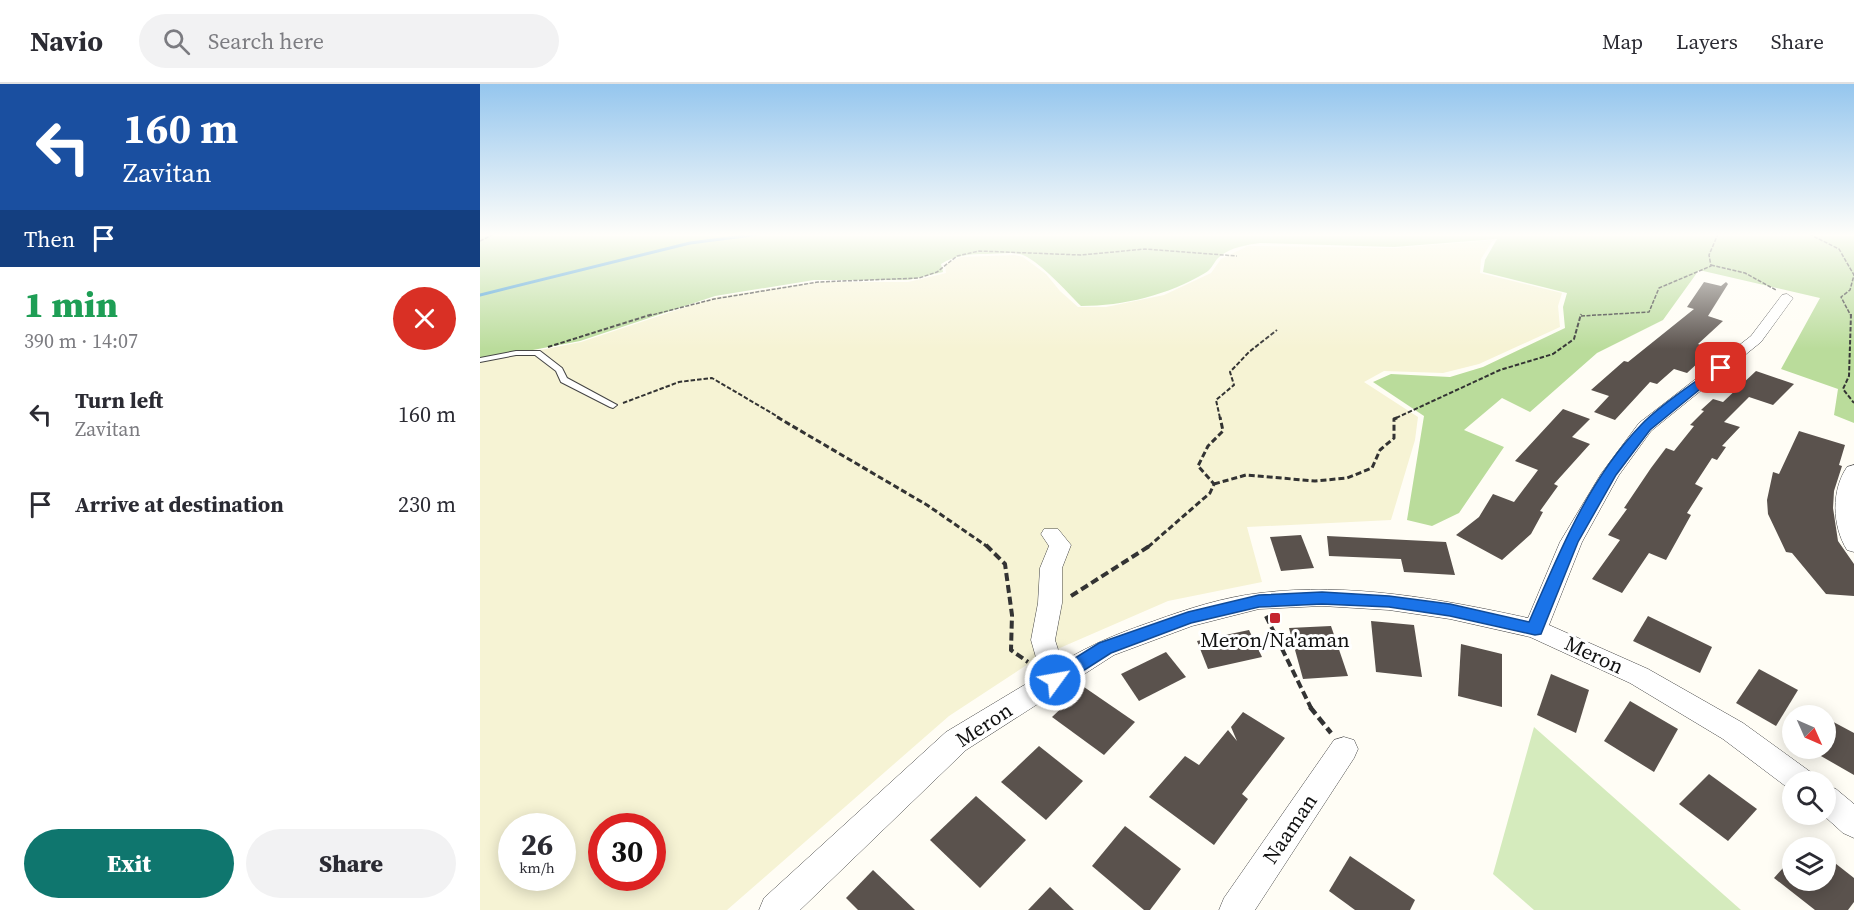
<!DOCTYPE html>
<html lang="en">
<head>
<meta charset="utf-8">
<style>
  body { margin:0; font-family:"Source Serif 4",serif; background:#f2f2f3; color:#2b2b33; height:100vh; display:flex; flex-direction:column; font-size:22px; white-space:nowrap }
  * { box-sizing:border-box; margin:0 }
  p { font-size:20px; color:#7c7c81 }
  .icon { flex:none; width:33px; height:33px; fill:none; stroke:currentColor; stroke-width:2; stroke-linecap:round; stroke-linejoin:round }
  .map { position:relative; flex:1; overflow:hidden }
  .side { display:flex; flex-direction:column; background:#fff; width:480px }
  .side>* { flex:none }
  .guide { background:#1a4fa0; color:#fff; overflow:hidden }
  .needle { width:39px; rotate:135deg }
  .tools { position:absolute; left:1302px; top:621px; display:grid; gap:12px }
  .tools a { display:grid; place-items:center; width:54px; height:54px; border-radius:50%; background:#fff; box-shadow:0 3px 15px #0003; font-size:30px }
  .speed { position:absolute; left:18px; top:729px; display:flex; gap:12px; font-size:30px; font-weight:700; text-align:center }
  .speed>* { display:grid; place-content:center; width:78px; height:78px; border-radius:50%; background:#fff; box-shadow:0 3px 15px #0003; line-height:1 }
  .speed small { font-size:15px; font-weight:400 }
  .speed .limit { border:9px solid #d22; background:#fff; color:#111 }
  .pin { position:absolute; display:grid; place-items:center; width:51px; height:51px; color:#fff; margin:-26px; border-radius:12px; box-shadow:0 3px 9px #0006 }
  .me { position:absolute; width:66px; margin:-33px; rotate:58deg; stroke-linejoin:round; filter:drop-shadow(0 0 4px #0008) }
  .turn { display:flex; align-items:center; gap:21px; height:126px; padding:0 24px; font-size:27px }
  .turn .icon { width:78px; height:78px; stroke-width:2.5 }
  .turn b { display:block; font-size:42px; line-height:51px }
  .then { display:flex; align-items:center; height:57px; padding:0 24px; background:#0003; gap:12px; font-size:22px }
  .round { display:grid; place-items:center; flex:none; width:63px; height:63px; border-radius:32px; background:#f2f2f3 }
  .headline { display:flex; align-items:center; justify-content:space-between; height:102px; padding:0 24px }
  h1 { font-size:36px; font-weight:800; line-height:45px; color:#1e9e55 }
  .primary-button { display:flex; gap:12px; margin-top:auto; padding:12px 24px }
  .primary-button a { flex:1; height:69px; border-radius:36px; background:#0f766e; color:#fff; font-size:24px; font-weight:800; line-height:69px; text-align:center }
  .primary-button a+a { background:#f2f2f3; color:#2b2b33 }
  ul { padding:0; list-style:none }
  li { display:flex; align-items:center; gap:18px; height:90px; padding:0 24px }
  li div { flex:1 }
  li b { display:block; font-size:22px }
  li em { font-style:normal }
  header { display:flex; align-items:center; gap:36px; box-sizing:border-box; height:84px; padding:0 30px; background:#fff; border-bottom:2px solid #e1e1e2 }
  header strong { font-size:28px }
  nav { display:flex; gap:33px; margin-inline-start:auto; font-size:21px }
  .search { width:420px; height:54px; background:#f2f2f3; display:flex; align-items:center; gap:15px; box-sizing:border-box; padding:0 21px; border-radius:33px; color:#7c7c81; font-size:22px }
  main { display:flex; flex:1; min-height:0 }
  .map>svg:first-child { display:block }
  .farmland { fill:#f6f3d4; fill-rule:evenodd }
  .green { fill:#d5ebbd }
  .forest { fill:#badc9b }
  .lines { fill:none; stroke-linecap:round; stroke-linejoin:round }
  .stream { stroke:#3e98d0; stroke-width:3 }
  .building { fill:#5a524d }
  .service-casing { stroke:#444; stroke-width:2 }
  .minor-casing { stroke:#444; stroke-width:1 }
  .path-far4 { stroke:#333; stroke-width:1.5; stroke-dasharray:4 1.5; stroke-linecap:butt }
  .path-far3 { stroke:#333; stroke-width:2; stroke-dasharray:4.5 2; stroke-linecap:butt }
  .path-far2 { stroke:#333; stroke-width:3; stroke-dasharray:6 3; stroke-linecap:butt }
  .path-far1 { stroke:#333; stroke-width:4; stroke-dasharray:8 4; stroke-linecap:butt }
  .path { stroke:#333; stroke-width:4.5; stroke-dasharray:9 4.5; stroke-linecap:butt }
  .service { fill:#fff; fill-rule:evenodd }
  .minor { fill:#fff; fill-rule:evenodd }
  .route { fill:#1a73e8; stroke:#114b97; stroke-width:1.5 }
  .poi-dot { fill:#c5252f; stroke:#fff; stroke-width:2 }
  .labels { text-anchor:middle; stroke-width:6; stroke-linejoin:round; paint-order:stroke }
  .near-poi-label { font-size:21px; fill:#111; stroke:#fff }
  .near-street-label { font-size:21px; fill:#111; stroke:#fff }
</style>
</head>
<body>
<header>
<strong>Navio</strong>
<div class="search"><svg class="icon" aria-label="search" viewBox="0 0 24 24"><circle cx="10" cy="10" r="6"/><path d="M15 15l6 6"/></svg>Search here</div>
<nav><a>Map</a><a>Layers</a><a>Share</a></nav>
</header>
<main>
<section class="side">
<div class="guide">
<div class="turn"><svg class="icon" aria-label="left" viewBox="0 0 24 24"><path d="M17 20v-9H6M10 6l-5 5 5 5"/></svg><div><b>160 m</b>Zavitan</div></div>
<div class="then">Then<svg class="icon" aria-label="arrive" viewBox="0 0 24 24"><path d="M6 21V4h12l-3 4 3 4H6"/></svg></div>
</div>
<div class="headline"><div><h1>1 min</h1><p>390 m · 14:07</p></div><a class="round" style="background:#d93025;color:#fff"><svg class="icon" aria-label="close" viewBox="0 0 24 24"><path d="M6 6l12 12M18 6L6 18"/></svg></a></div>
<ul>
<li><svg class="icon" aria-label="left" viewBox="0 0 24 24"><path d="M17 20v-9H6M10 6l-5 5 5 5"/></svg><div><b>Turn left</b><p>Zavitan</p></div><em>160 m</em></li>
<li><svg class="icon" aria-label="arrive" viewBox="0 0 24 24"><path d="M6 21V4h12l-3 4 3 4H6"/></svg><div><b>Arrive at destination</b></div><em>230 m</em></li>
</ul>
<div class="primary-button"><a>Exit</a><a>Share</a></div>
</section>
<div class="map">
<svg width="1374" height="826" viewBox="0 0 1374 826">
  <rect width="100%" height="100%" fill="#fffdf5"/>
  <!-- farmland -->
  <path class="farmland" d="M1013 156 1001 175 1000 189 1082 209 1078 222 1080 243 999 280 963 289 904 287 884 298 938 333 935 356 911 436 767 443 782 498 688 517 559 573 469 632 247 826H0V278L101 258 236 213 334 198H428L466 189 465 180 481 173 535 171 543 173 566 190 580 207 598 223H626L684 211 731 189 741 175 768 162 915 164ZM32 742H82V794H32ZM122 742H172V794H122Z"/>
  <!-- green -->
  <polygon class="green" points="1054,643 1261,826 1054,826 1013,790"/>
  <!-- forest -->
  <path class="forest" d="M0 150H1374V339L1354 331 1358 305 1301 285 1340 214 1219 186 1183 236 1117 269 1050 328 1022 314 984 346 1024 363 979 429 952 442 927 436 944 332 893 298 911 290 970 293 1003 283 1085 244 1083 223 1087 209 1003 188 1005 176 1017 155 914 163 780 159C765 161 748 164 737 175 733 180 731 186 725 189 688 211 644 222 601 222 587 208 558 175 540 170 530 168 517 170 507 170 490 170 475 171 461 180L463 188 428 196H334L235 212 100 257 0 276Z"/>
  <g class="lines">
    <!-- stream -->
    <polyline class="stream" points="0,211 210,159 280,150"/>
  </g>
  <!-- building -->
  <g class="building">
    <polygon points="1224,198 1241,202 1246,198 1248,200 1228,232 1243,237 1218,260 1233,265 1207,289 1194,285 1177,300 1170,298 1135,336 1114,328 1129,312 1111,306 1144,277 1148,278 1214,225 1207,223"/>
    <polygon points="1276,287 1314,300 1293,321 1269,313 1244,338 1260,343 1242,362 1246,363 1237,376 1232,374 1215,400 1223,404 1207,429 1211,431 1186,476 1169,469 1142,509 1112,495 1140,456 1128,451 1147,425 1144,424 1171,384 1186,364 1194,367 1214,342 1210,341 1224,327 1221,326 1233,315 1243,318"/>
    <polygon points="1083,325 1110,335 1092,353 1110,360 1074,400 1078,402 1060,427 1063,428 1051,450 1022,476 976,451 999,433 1013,410 1034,418 1058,386 1035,377"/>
    <polygon points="1319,347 1365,361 1359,381 1362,382 1354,407 1353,424 1358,457 1374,480 1374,512 1346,510 1312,469 1306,468 1288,430 1287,416 1293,388 1299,390"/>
    <polygon points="821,451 834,484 801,487 790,453"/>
    <polygon points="847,452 966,458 975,491 924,488 921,475 849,472"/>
    <polygon points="1168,532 1232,563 1220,589 1153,557"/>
    <polygon points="891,537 934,541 942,593 896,588"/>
    <polygon points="851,542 868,592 823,595 809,544"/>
    <polygon points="769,546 782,573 728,585 717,557"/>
    <polygon points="981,560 1022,570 1022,623 978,612"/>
    <polygon points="686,568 706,593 659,617 641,590"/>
    <polygon points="1279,585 1318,606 1296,642 1256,619"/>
    <polygon points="1071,590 1109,606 1096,649 1057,631"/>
    <polygon points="604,603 655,638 624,671 572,633"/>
    <polygon points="1150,617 1198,645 1174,688 1124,657"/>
    <polygon points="763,628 805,654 762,710 768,715 734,761 669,713 705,672 719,681 748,646 757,657 751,643"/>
    <polygon points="1346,634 1374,649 1374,691 1327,664 1346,664"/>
    <polygon points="559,662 603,697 566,736 521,698"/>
    <polygon points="1229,690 1277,725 1248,757 1199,720"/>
    <polygon points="496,712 546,756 500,804 450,756"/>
    <polygon points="645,742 701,785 670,826 664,826 612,782"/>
    <polygon points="870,772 935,816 930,826 875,826 849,807"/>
    <polygon points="1346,772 1374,794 1374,818 1368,826 1335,826 1294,794 1312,774 1312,796 1346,796"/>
    <polygon points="393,786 435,826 378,826 366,814"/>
    <polygon points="570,803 594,826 548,826"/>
  </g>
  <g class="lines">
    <defs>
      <polygon id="service" points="36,267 60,267 82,284 87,294 137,321 133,324 130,323 81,298 76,287 55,271 36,271 0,278 0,274"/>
      <g id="minor">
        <path d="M1307 210 1313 214 1281 258 1171 347 1139 391 1102 458 1069 541 1168 585 1263 639 1332 689 1336 698H1312V707L1243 655 1150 599 1050 553 970 535 909 526 842 522 779 525 712 542 634 571 486 666 320 826H279L284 814 466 648 561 591 551 556 558 519 560 484 569 462 561 450 564 445H578L591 461 582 484V519L575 556 582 578C614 559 639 549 674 537 707 525 744 513 780 509 869 498 961 515 1048 534L1080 458 1121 390 1159 339 1271 252 1302 211Z"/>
        <path d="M1374 381V468L1367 466C1352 442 1351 406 1367 383Z"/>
        <polygon points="864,653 874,656 878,665 874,674 775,826 739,826 744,814 854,656"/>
        <polygon points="1346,701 1356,705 1374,720 1374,754 1363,749 1342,730 1346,730"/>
      </g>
    </defs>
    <!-- service casing -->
    <use href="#service" class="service-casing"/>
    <!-- minor casing -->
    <use href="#minor" class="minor-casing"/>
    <!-- path-far4 -->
    <g class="path-far4">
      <polyline points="1329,150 1359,165 1374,191 1370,206 1361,213 1371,232"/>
      <polyline points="0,157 14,150"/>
      <polyline points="1231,181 1265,189 1296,206"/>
      <polyline points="168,232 234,215 338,198 439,194 457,188 477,172 499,167 601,171 665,165 757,172"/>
      <polyline points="1101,232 1169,228 1179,204 1231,182 1229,171 1238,150"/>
    </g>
    <!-- path-far3 -->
    <g class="path-far3">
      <polyline points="1371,230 1369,292 1363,305 1374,319"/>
      <polyline points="68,263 173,230"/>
      <polyline points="143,319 199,298 232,294 300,334"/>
      <polyline points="740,334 736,316 754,301 750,288 769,268 797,246"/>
      <polyline points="916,334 1020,286 1073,270 1094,255 1101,230"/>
    </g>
    <!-- path-far2 -->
    <g class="path-far2">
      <polyline points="297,333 447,421 508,463"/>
      <polyline points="734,400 766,391 835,397 867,394 892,384 900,366 914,354 914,335 919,333"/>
      <polyline points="668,463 730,409 734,400 718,382 728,362 743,347 740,333"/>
    </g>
    <!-- path-far1 -->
    <g class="path-far1">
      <polyline points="506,461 525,480 532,531 531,566 548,578"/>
      <polyline points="591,512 671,461"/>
      <polyline points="786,532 831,624"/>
    </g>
    <!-- path -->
    <polyline class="path" points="830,623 851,649"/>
    <!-- service -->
    <use href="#service" class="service"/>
    <!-- minor -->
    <use href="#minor" class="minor"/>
  </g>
  <!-- sky -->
  <linearGradient id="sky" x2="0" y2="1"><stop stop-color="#95c6ee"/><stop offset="0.57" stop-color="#fffefa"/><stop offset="1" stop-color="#fffefa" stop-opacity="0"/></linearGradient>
  <rect width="1374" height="265" fill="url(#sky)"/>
  <!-- route -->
  <path class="route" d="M1237 282 1246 284 1170 346 1136 391 1098 458 1061 550 1055 551 970 532 909 523 842 520 779 523 711 539 631 569 581 601 575 603 568 601 566 596 568 591 619 559 708 528 779 511 842 508 909 512 970 520 1049 538C1079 469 1108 396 1161 341 1182 319 1212 301 1237 282Z"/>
  <!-- markers -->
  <rect class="poi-dot" x="789" y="528" width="12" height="12" rx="3"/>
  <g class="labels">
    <!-- near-poi labels -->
    <g class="near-poi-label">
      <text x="795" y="563">Meron/Na'aman</text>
    </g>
    <!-- near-street labels -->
    <g class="near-street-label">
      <text transform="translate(1114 571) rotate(25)" y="7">Meron</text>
      <text transform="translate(504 641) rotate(-33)" y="7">Meron</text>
      <text transform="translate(810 745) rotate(-56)" y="7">Naaman</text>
    </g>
  </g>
</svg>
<div class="tools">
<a><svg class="needle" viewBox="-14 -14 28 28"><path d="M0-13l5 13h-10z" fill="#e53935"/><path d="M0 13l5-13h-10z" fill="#7c7c81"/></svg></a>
<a><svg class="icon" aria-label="search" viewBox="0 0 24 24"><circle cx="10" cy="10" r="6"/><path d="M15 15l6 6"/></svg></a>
<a><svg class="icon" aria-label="layers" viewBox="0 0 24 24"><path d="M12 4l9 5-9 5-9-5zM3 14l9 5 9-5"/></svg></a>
</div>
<div class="speed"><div>26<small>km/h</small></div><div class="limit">30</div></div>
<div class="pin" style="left:1241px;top:284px;background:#d93025"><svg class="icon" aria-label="arrive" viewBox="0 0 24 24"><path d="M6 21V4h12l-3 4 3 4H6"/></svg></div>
<svg class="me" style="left:575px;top:596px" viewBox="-20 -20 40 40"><circle r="17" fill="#1a73e8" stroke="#fff" stroke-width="3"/><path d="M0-11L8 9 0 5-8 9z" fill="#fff"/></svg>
</div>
</main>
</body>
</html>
